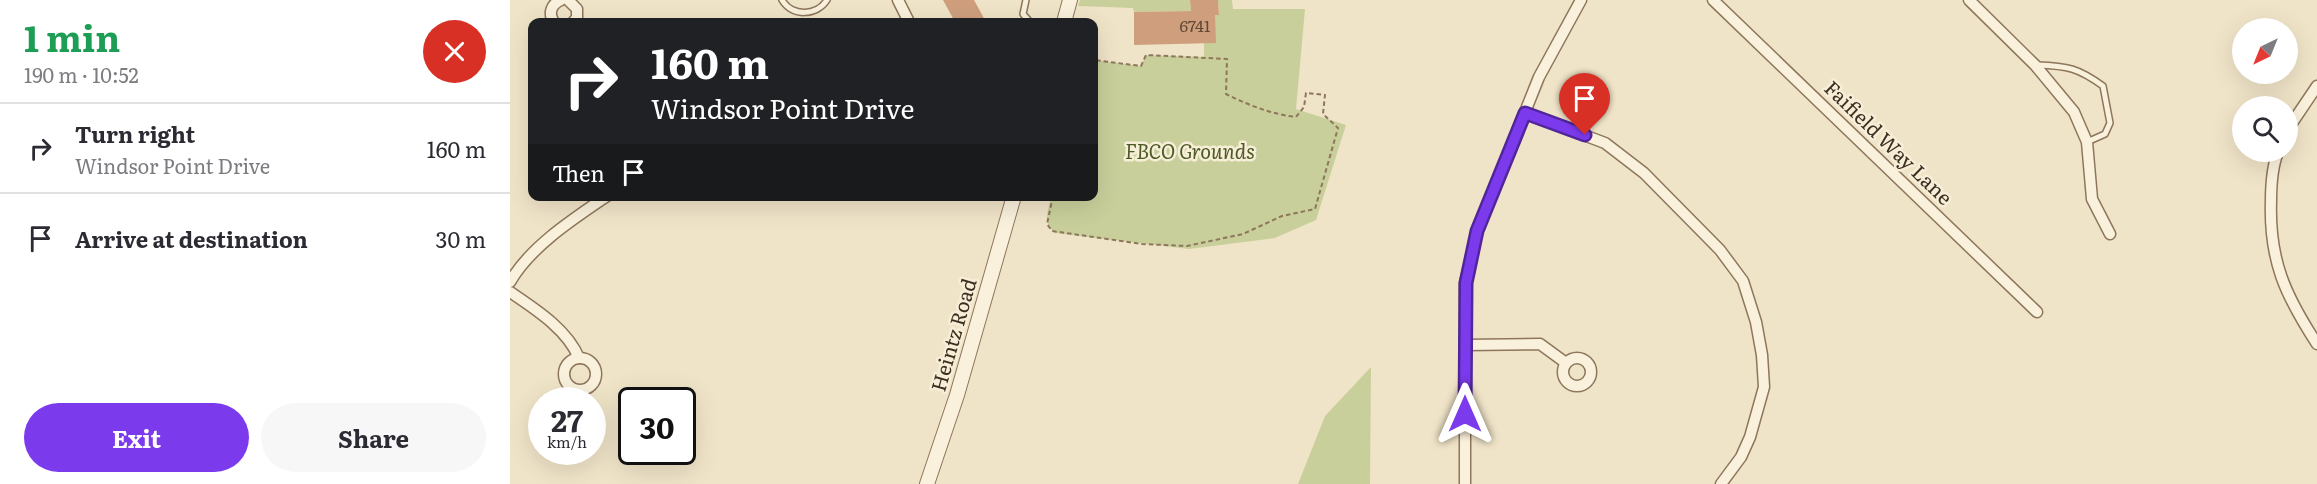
<!DOCTYPE html>
<html lang="en">
<head>
<meta charset="utf-8">
<style>
  body { margin:0; font-family:Literata,serif; background:#f7f7f7; color:#2b2b33; height:100vh; display:flex; flex-direction:column; font-size:22px; white-space:nowrap }
  * { box-sizing:border-box; margin:0 }
  p { font-size:20px; color:#7c7c81 }
  .icon { flex:none; width:33px; height:33px; fill:none; stroke:currentColor; stroke-width:2; stroke-linecap:round; stroke-linejoin:round }
  .map { position:relative; flex:1; overflow:hidden }
  .drawer { display:flex; flex-direction:column; background:#fff; width:510px }
  .drawer>* { flex:none }
  .guide { position:absolute; left:18px; top:18px; width:570px; height:183px; border-radius:12px; box-shadow:0 6px 24px #0002; background:#202124; color:#fff; overflow:hidden }
  .needle { width:39px; rotate:223deg }
  .buttons { position:absolute; left:1722px; top:18px; display:grid; gap:12px }
  .buttons a { display:grid; place-items:center; width:66px; height:66px; border-radius:50%; background:#fff; box-shadow:0 6px 24px #0002; font-size:30px }
  .speed { position:absolute; left:18px; top:387px; display:flex; gap:12px; font-size:30px; font-weight:700; text-align:center }
  .speed>* { display:grid; place-content:center; width:78px; height:78px; border-radius:50%; background:#fff; box-shadow:0 6px 24px #0002; line-height:1 }
  .speed small { font-size:15px; font-weight:400 }
  .speed .limit { border:3px solid #111; border-radius:9px; background:#fff; color:#111 }
  .pin { position:absolute; display:grid; place-items:center; width:51px; height:51px; color:#fff; margin:-62px -26px; border-radius:50% 50% 50% 0; rotate:-45deg; box-shadow:0 0 6px #0007 }
  .pin .icon { rotate:45deg }
  .me { position:absolute; width:66px; margin:-33px; rotate:0deg; stroke-linejoin:round; filter:drop-shadow(0 0 4px #0008) }
  .turn { display:flex; align-items:center; gap:21px; height:126px; padding:0 24px; font-size:27px }
  .turn .icon { width:78px; height:78px; stroke-width:2.5 }
  .turn b { display:block; font-size:42px; line-height:51px }
  .then { display:flex; align-items:center; height:57px; padding:0 24px; background:#0003; gap:12px; font-size:22px }
  .round { display:grid; place-items:center; flex:none; width:63px; height:63px; border-radius:32px; background:#f7f7f7 }
  .head { display:flex; align-items:center; justify-content:space-between; height:102px; padding:0 24px }
  h1 { font-size:36px; font-weight:700; line-height:45px; color:#1e9e55 }
  .button { display:flex; gap:12px; margin-top:auto; padding:12px 24px }
  .button a { flex:1; height:69px; border-radius:36px; background:#7c3aed; color:#fff; font-size:24px; font-weight:700; line-height:69px; text-align:center }
  .button a+a { background:#f7f7f7; color:#2b2b33 }
  ul { padding:0; list-style:none }
  li { display:flex; align-items:center; gap:18px; height:90px; padding:0 24px; border-top:2px solid #e1e1e2 }
  li div { flex:1 }
  li b { display:block; font-size:22px }
  li em { font-style:normal }
  main { display:flex; flex:1; min-height:0 }
  .map>svg:first-child { display:block }
  .green { fill:#c9cf9b }
  .building { fill:#cf9f7d }
  .lines { fill:none; stroke-linecap:round; stroke-linejoin:round }
  .service-casing { stroke:#8d765c; stroke-width:8 }
  .minor-casing { stroke:#8d765c; stroke-width:13 }
  .tertiary-casing { stroke:#8d765c; stroke-width:16 }
  .path { stroke:#8d765c; stroke-width:2; stroke-dasharray:4.5 3; stroke-linecap:butt }
  .service { stroke:#faf1dc; stroke-width:5 }
  .minor { stroke:#faf1dc; stroke-width:10 }
  .tertiary { stroke:#faf1dc; stroke-width:14 }
  .route-casing { stroke:#51269a; stroke-width:15 }
  .route { stroke:#7c3aed; stroke-width:10 }
  .labels { text-anchor:middle; stroke-width:5; stroke-linejoin:round; paint-order:stroke }
  .number-label { font-size:16px; fill:#624a37 }
  .street-label { font-size:20px; fill:#3d2e20; stroke:#f7eed8 }
  .park-label { font-size:20px; font-style:italic; fill:#4d5a26; stroke:#f7eed8 }
</style>
</head>
<body>
<main>
<section class="drawer">
<div class="head"><div><h1>1 min</h1><p>190 m · 10:52</p></div><a class="round" style="background:#d93025;color:#fff"><svg class="icon" aria-label="close" viewBox="0 0 24 24"><path d="M6 6l12 12M18 6L6 18"/></svg></a></div>
<ul>
<li><svg class="icon" aria-label="right" viewBox="0 0 24 24"><path d="M7 20v-9h11M14 6l5 5-5 5"/></svg><div><b>Turn right</b><p>Windsor Point Drive</p></div><em>160 m</em></li>
<li><svg class="icon" aria-label="arrive" viewBox="0 0 24 24"><path d="M6 21V4h12l-3 4 3 4H6"/></svg><div><b>Arrive at destination</b></div><em>30 m</em></li>
</ul>
<div class="button"><a>Exit</a><a>Share</a></div>
</section>
<div class="map">
<svg width="1807" height="484" viewBox="0 0 1807 484">
  <rect width="100%" height="100%" fill="#f0e4c8"/>
  <!-- green -->
  <g class="green">
    <polygon points="570,0 680,0 681,11 624,12 623,8 568,6"/>
    <path d="M708 0H722L723 9H795L786 109 836 125 806 220 765 238 679 249 545 233C532 223 538 211 541 197L584 196V60L631 66 636 55 694 57V43L705 15H709Z"/>
    <polygon points="861,367 860,484 788,484 815,416"/>
  </g>
  <!-- building -->
  <g class="building">
    <polygon points="433,0 464,0 476,22 445,22"/>
    <polygon points="680,0 708,0 709,15 705,15 706,43 624,45 624,12 681,11"/>
  </g>
  <g class="lines">
    <defs>
      <g id="service">
        <path d="M272 0C282 17 307 16 317 0"/>
        <polyline points="516,0 513,14 520,22"/>
        <path d="M1527 65C1558 66 1568 68 1593 86L1600 123 1595 134 1577 142"/>
      </g>
      <g id="minor">
        <polyline points="58,0 67,9 67,18 63,22"/>
        <polyline points="388,0 399,22"/>
        <polyline points="1203,0 1527,312"/>
        <polyline points="1459,0 1525,65 1564,112 1577,142 1582,199 1600,234"/>
        <path d="M44 22C38 14 41 4 51 0"/>
        <polyline points="1015,113 1095,143 1134,173 1210,250 1233,281 1246,322 1252,355 1254,387 1240,437 1231,457 1211,484"/>
        <polyline points="1778,129 1807,86"/>
        <path d="M1768 152C1762 167 1761 184 1761 201 1759 260 1775 295 1807 344"/>
        <path d="M0 282C20 247 63 219 97 196"/>
        <path d="M0 292C25 309 57 329 69 358"/>
        <polyline points="956,345 1030,344 1056,363"/>
        <circle cx="1067" cy="372" r="14"/>
        <circle cx="70" cy="374" r="16"/>
        <polyline points="955,484 955,283 967,232 1029,77 1071,0"/>
      </g>
      <g id="tertiary">
        <polyline points="554,22 560,0"/>
        <polyline points="417,484 447,395 504,196"/>
      </g>
    </defs>
    <!-- service casing -->
    <use href="#service" class="service-casing"/>
    <!-- minor casing -->
    <use href="#minor" class="minor-casing"/>
    <!-- tertiary casing -->
    <use href="#tertiary" class="tertiary-casing"/>
    <!-- path -->
    <path class="path" d="M543 196 537 224 542 231 632 244 677 246 733 234 772 216 805 209 828 128 813 114 815 95 796 93 794 107 786 117C761 114 738 105 716 94L717 59 636 55 631 66 584 60"/>
    <!-- service -->
    <use href="#service" class="service"/>
    <!-- minor -->
    <use href="#minor" class="minor"/>
    <!-- tertiary -->
    <use href="#tertiary" class="tertiary"/>
  </g>
  <g class="lines">
    <defs>
      <polyline id="route" points="955,414 956,283 967,231 1015,113 1075,135"/>
    </defs>
    <!-- route casing -->
    <use href="#route" class="route-casing"/>
    <!-- route -->
    <use href="#route" class="route"/>
  </g>
  <g class="labels">
    <!-- number labels -->
    <g class="number-label">
      <text x="685" y="32">6741</text>
    </g>
    <!-- street labels -->
    <g class="street-label">
      <text transform="translate(1378 143) rotate(44)" y="7">Faifield Way Lane</text>
      <text transform="translate(444 335) rotate(-74)" y="7">Heintz Road</text>
    </g>
    <!-- park labels -->
    <g class="park-label">
      <text x="680" y="159">FBCO Grounds</text>
    </g>
  </g>
</svg>
<div class="buttons">
<a><svg class="needle" viewBox="-14 -14 28 28"><path d="M0-13l5 13h-10z" fill="#e53935"/><path d="M0 13l5-13h-10z" fill="#7c7c81"/></svg></a>
<a><svg class="icon" aria-label="search" viewBox="0 0 24 24"><circle cx="10" cy="10" r="6"/><path d="M15 15l6 6"/></svg></a>
</div>
<div class="speed"><div>27<small>km/h</small></div><div class="limit">30</div></div>
<div class="pin" style="left:1075px;top:135px;background:#d93025"><svg class="icon" aria-label="arrive" viewBox="0 0 24 24"><path d="M6 21V4h12l-3 4 3 4H6"/></svg></div>
<svg class="me" style="left:955px;top:414px" viewBox="-20 -20 40 40"><path d="M0-17L14 15 0 8-14 15z" fill="#7c3aed" stroke="#fff" stroke-width="4"/></svg>
<div class="guide">
<div class="turn"><svg class="icon" aria-label="right" viewBox="0 0 24 24"><path d="M7 20v-9h11M14 6l5 5-5 5"/></svg><div><b>160 m</b>Windsor Point Drive</div></div>
<div class="then">Then<svg class="icon" aria-label="arrive" viewBox="0 0 24 24"><path d="M6 21V4h12l-3 4 3 4H6"/></svg></div>
</div>
</div>
</main>
</body>
</html>
